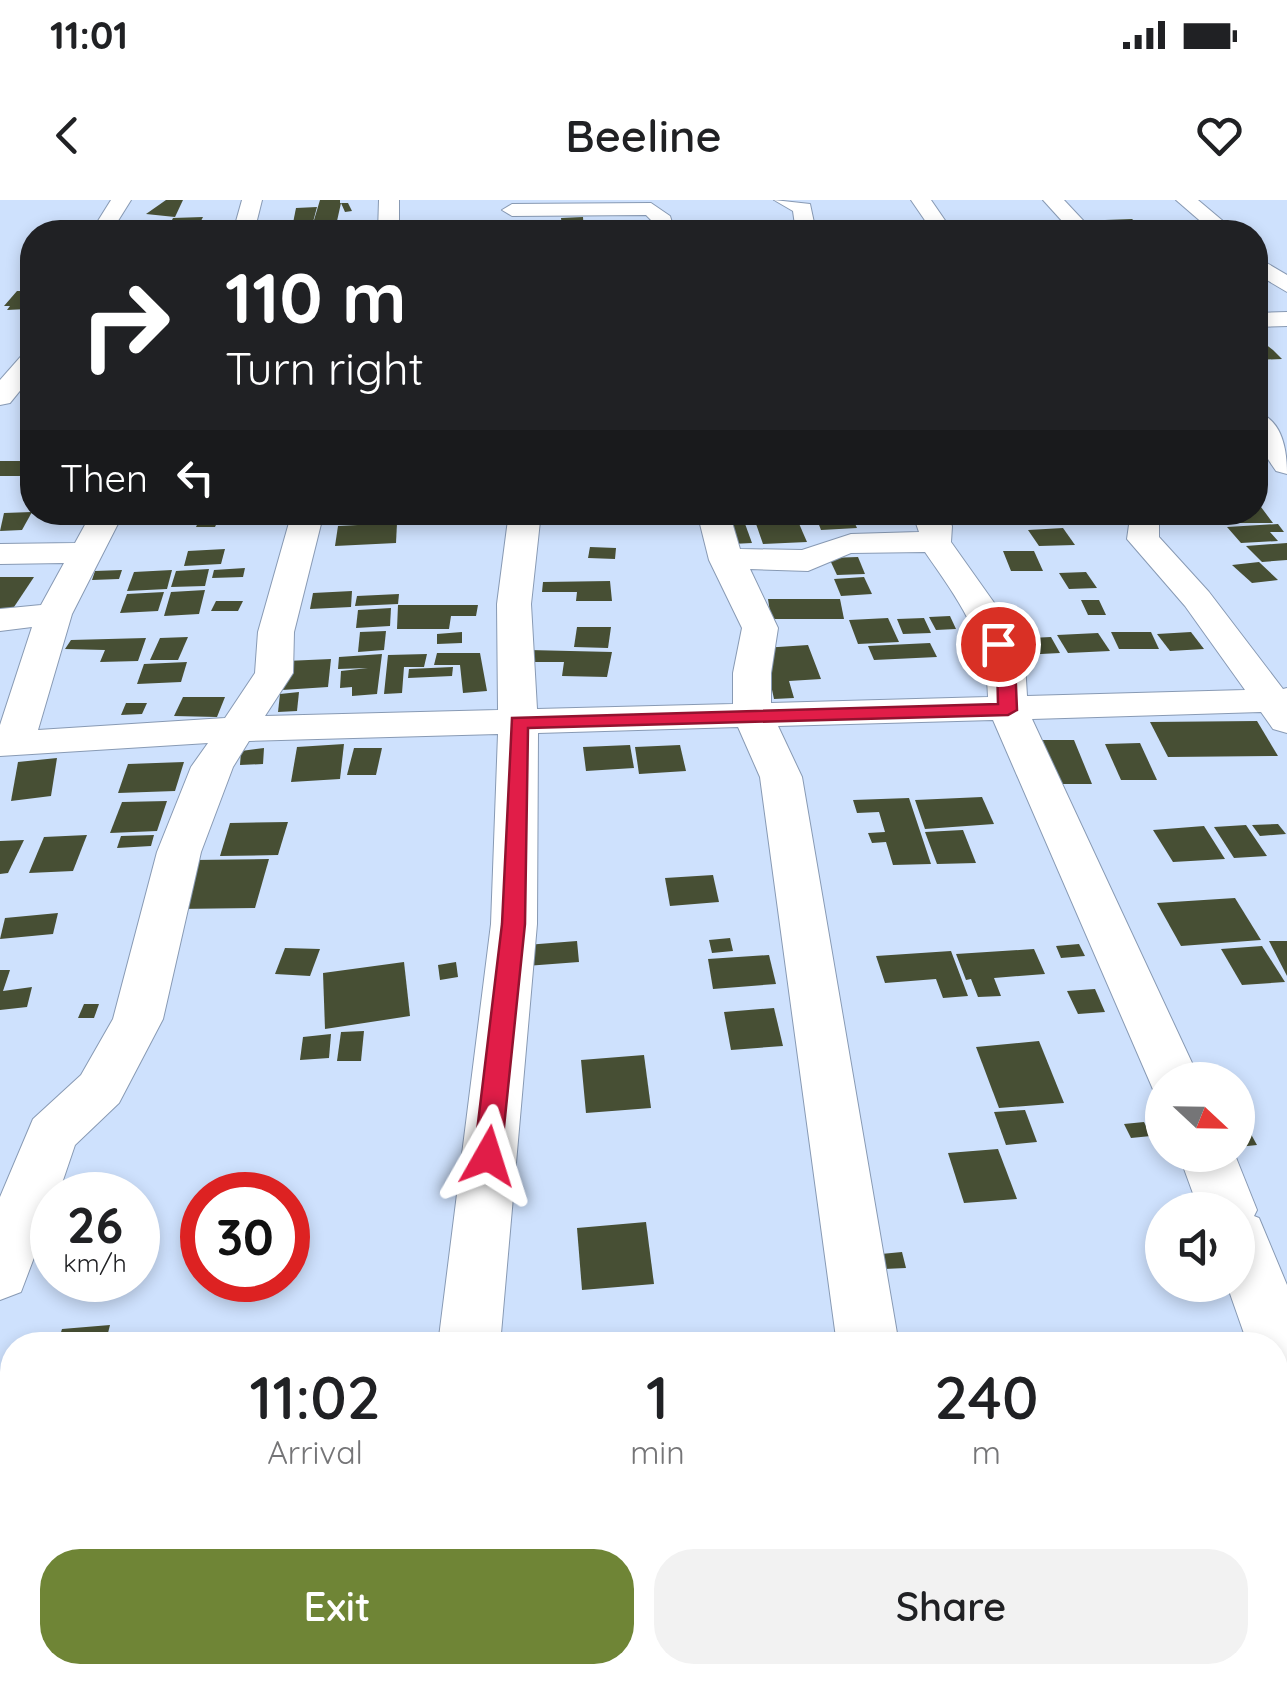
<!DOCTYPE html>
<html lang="en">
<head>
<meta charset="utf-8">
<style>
  body { margin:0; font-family:Quicksand,sans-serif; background:#f2f2f2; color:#202124; height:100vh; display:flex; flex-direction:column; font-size:38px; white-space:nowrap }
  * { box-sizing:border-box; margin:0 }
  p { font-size:32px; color:#757577 }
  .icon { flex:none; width:55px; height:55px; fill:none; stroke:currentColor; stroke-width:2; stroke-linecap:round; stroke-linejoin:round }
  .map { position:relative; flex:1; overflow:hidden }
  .side { position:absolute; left:0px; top:1132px; width:1288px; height:352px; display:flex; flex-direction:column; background:#fff; border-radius:40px 40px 0 0; box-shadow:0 5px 15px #0003 }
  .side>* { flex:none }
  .top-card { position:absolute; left:20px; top:20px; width:1248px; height:305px; border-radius:40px; box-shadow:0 5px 15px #0003; background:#202124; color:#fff; overflow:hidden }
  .needle { width:65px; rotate:112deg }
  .fabs { position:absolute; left:1145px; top:862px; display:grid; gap:20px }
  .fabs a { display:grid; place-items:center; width:110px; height:110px; border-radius:50%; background:#fff; box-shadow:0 5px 15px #0003; font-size:50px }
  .speed { position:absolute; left:30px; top:972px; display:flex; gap:20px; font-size:50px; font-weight:700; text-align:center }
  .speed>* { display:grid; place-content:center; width:130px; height:130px; border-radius:50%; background:#fff; box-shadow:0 5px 15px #0003; line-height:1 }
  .speed small { font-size:25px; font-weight:400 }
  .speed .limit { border:15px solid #d22; background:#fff; color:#111 }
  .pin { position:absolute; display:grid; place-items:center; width:85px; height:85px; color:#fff; margin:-42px; border:5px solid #fff; border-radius:50%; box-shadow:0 2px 10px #0007 }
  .me { position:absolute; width:110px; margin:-55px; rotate:6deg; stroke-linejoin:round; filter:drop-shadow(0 0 8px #0008) }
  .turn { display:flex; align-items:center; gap:35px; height:210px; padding:0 40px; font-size:45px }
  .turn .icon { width:130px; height:130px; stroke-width:2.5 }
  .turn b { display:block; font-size:70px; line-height:85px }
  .then { display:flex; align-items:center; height:95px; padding:0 40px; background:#0003; gap:20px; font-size:38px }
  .eta { display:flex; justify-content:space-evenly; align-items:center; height:170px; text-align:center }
  .eta b { font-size:60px; font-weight:600; line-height:70px }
  .primary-button { display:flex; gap:20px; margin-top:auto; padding:20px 40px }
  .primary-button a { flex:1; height:115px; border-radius:40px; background:#6f8536; color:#fff; font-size:40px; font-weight:600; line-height:115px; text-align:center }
  .primary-button a+a { background:#f2f2f2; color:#202124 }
  .status { display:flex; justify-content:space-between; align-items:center; height:70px; padding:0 50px; background:#fff; direction:ltr }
  .status svg { height:28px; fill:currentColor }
  header { display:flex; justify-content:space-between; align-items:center; height:130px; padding:0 40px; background:#fff; font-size:45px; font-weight:600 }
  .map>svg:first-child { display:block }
  .building { fill:#474f34 }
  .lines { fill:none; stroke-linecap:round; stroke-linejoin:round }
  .minor-casing { stroke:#889ab4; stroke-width:2 }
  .minor { fill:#fff; fill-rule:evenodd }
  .route { fill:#e11d48; stroke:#92132f; stroke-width:2.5 }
</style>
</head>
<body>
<div class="status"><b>11:01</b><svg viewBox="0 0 49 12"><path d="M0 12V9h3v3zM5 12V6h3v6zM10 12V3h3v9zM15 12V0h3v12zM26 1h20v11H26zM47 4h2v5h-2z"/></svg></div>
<header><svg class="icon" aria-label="back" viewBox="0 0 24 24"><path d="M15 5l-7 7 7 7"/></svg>Beeline<svg class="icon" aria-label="heart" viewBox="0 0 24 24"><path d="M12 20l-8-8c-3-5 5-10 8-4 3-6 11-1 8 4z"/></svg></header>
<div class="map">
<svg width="1287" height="1483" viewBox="0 0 1287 1483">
  <rect width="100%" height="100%" fill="#cee1fd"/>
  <!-- building -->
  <g class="building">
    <polygon points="166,0 183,0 175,17 146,14"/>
    <polygon points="320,0 340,0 340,3 348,3 352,11 345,12 341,3 335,30 311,30"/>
    <polygon points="317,7 313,22 293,23 296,8"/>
    <polygon points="203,17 199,25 169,26 173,18"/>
    <polygon points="583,17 584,32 552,32 553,26 562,26 561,18"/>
    <polygon points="1132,19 1144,29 1199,27 1205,32 1128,32 1105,20"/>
    <polygon points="17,91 32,91 32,105 27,109 7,110 10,106 4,106"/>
    <polygon points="1255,136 1273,150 1282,159 1255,160"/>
    <polygon points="0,261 32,261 32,264 24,276 0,276"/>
    <polygon points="1255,307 1261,307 1273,323 1225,323 1218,312 1255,312"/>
    <polygon points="32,312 22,330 0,331 4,313"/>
    <polygon points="203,312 222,312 215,327 196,327"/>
    <polygon points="319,312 375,312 374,322 317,325"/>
    <polygon points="851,315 857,328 821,330 816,317"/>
    <polygon points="797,319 807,342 763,344 755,321"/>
    <polygon points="744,321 752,343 732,344 726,322"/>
    <polygon points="397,323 396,343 335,346 338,326"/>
    <polygon points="1278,324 1284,332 1270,332 1278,341 1241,343 1227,327"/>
    <polygon points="1063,328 1075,345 1039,346 1028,330"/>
    <polygon points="1287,343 1287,360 1262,362 1246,346"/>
    <polygon points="590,347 616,348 615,359 588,358"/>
    <polygon points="225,349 221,364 184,366 188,351"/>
    <polygon points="1003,351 1034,351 1043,371 1011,371"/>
    <polygon points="858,357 865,374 837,375 829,358"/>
    <polygon points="1259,362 1278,380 1252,383 1232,365"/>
    <polygon points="245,368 243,377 212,378 214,370"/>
    <polygon points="209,369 205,386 171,387 176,371"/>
    <polygon points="122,370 119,379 92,380 95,371"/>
    <polygon points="172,370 167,389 127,391 134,372"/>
    <polygon points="1086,372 1097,388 1069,389 1059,373"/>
    <polygon points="0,377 34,377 8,416 0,416"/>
    <polygon points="864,377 872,394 841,396 834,379"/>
    <polygon points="610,381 612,401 576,401 577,392 542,392 543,382"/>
    <polygon points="205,390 199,414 164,416 171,392"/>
    <polygon points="352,391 351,407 310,409 313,393"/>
    <polygon points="164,392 158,411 120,413 127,394"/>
    <polygon points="399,394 398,404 355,406 357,396"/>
    <polygon points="768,399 840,399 844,419 771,419"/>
    <polygon points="1081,400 1099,400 1106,415 1088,415"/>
    <polygon points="216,401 243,401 238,411 211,411"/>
    <polygon points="398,405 478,405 476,416 451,416 449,429 397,429"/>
    <polygon points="391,408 390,426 356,428 358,410"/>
    <polygon points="950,416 956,429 936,430 929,417"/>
    <polygon points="888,418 899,442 858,444 849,420"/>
    <polygon points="924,418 931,433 903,434 897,419"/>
    <polygon points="577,427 611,427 608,448 574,447"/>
    <polygon points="386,431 384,450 358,452 360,432"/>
    <polygon points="462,432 462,443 437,444 437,434"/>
    <polygon points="1111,432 1151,432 1159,449 1119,449"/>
    <polygon points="1191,432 1204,449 1170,451 1157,434"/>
    <polygon points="1098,433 1110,451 1068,453 1057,435"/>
    <polygon points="188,437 178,460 150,460 160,438"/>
    <polygon points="1051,437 1060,453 1022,455 1012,439"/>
    <polygon points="146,438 138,461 100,462 105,450 65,449 71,440"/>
    <polygon points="930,443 937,457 874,460 868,446"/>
    <polygon points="808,445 821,479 789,481 794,498 774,499 763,448"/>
    <polygon points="529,450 612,452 607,477 562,476 564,462 526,462"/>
    <polygon points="437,453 480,453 487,491 463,493 460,465 434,465"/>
    <polygon points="382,454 377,494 352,496 352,487 340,488 341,471 368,468 338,469 339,457"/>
    <polygon points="427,454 424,467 404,467 402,493 384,494 388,455"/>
    <polygon points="331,459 328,487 282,490 286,461"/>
    <polygon points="187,462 181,482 137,484 144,464"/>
    <polygon points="453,467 452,476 408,478 409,469"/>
    <polygon points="299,492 297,511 278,512 280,494"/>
    <polygon points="183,497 225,497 217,517 174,516"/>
    <polygon points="126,503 147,503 142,514 121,515"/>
    <polygon points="1257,521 1278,556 1168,557 1150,522"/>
    <polygon points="1033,540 1074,540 1092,584 1049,584"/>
    <polygon points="1140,543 1157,580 1121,580 1105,544"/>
    <polygon points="344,544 340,579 291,582 297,547"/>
    <polygon points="630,545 634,568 586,571 583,547"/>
    <polygon points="680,545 686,571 639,574 635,547"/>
    <polygon points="264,548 263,564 240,565 241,551"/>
    <polygon points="354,548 382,548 376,575 347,575"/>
    <polygon points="57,558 51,596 11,601 18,562"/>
    <polygon points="184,562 175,591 118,593 128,564"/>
    <polygon points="982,597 994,624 925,629 915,600"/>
    <polygon points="909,598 931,664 893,665 886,642 872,643 868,633 885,632 879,612 857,613 853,600"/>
    <polygon points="167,601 157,631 110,633 122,602"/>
    <polygon points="288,622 278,655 220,656 230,623"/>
    <polygon points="1278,624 1286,634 1260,636 1252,625"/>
    <polygon points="1246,625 1267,656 1234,658 1214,627"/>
    <polygon points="1204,626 1225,659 1173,662 1153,630"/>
    <polygon points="963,630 976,663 937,664 925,632"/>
    <polygon points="87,635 73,671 29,673 44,637"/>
    <polygon points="154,635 151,646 117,648 121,636"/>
    <polygon points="24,640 8,673 0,674 0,641"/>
    <polygon points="269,659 255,708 176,709 194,660"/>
    <polygon points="713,675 719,702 670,706 665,678"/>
    <polygon points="1235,698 1261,740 1181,746 1157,703"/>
    <polygon points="58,713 53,734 0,739 5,718"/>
    <polygon points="730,738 733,751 712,753 709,740"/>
    <polygon points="577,741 579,762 526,766 526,745"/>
    <polygon points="1269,741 1287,741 1287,776"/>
    <polygon points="1079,744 1085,756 1061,758 1056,746"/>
    <polygon points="1262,746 1285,782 1242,785 1221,749"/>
    <polygon points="285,748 320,749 310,776 275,774"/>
    <polygon points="1034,749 1045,774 994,778 1001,796 978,797 971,779 966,780 956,754"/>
    <polygon points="951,751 968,796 943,798 936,779 885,783 876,756"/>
    <polygon points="769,755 776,784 713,789 708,759"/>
    <polygon points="404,762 410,816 325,829 323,773"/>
    <polygon points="456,762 458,777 440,780 438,765"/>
    <polygon points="0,770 10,770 3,791 32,787 27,807 0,810"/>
    <polygon points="1095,789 1105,812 1078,814 1067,791"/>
    <polygon points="84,804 99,804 94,818 78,818"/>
    <polygon points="774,808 783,846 731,850 724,812"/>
    <polygon points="364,831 361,861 337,861 341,832"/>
    <polygon points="331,834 329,858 300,860 303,837"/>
    <polygon points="1039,841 1064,903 999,908 976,847"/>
    <polygon points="644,855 651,908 586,913 581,860"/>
    <polygon points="1025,910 1037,942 1006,945 994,912"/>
    <polygon points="1144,922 1151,936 1131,938 1124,924"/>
    <polygon points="1247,927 1257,945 1238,947 1238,928"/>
    <polygon points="998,949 1017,999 964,1003 948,953"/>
    <polygon points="646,1022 654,1084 582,1090 577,1028"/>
    <polygon points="902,1052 906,1068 884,1069 881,1054"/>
    <polygon points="110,1125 105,1145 57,1145 62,1129"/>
    <polygon points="12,1185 12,1256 0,1257 0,1186"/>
    <polygon points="668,1472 706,1472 709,1482 671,1483"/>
    <polygon points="738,1472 767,1472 765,1483 736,1483"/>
  </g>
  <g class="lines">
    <defs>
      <g id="minor">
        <polygon points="111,0 131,0 111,32 91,32"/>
        <polygon points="242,0 262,0 254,32 233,32"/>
        <polygon points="379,0 399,0 399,32 378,32"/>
        <polygon points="774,0 810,4 816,32 796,32 793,11"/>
        <polygon points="911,0 931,0 953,32 933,32"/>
        <polygon points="1043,0 1064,0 1094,32 1072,32"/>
        <polygon points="1176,0 1198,0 1236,32 1213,32"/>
        <polygon points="651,3 670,16 675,32 655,32 653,22 646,15 512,16 502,10 512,4"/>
        <polygon points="1255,56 1287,75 1287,92 1255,73"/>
        <polygon points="1287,112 1287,126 1255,127 1255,113"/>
        <polygon points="32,152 32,176 10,203 0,205 0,180 23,154"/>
        <path d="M1255 212C1282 218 1287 250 1287 274L1276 271 1255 240Z"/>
        <path d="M92 312H124L72 414 38 530 225 518 255 473 258 432 292 312H324L294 432 293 473 265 516 498 510 497 404 509 312H541L531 404 537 509 733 504V473L742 428 709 360 697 312H729L740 349 802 350 851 334 919 332 912 312H944L952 326 951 342 995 404 1025 463 1027 496 1245 490 1185 406 1127 339 1130 318 1127 312H1159V337L1209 392 1283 489 1287 488V533L1273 529 1261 512 1032 519 1200 880H1162V896L1155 894 993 520 778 526 802 577 899 1145H837L760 577 738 527 538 533 537 724 500 1145H438L491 724 498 534 249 541 233 567 201 652 163 819 119 903 75 945 58 995H52V1010L21 1092 0 1100V997L33 919 81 875 113 819 157 652 191 567 208 543 0 556V525L32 427 0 431V409L41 405 64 363 0 364V344L75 343ZM925 352C958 400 987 437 988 497L771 503V473L778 428 750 369 808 371 851 353Z"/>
        <polygon points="1179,955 1235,955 1257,1010 1254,1016 1259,1018 1287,1085 1287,1194 1275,1189 1275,1145 1248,1145 1227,1085 1238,1085 1238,1010 1199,1010"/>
        <rect x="408" y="1472" width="74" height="11"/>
        <polygon points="882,1472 956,1472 957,1483 883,1483"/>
      </g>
    </defs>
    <!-- minor casing -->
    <use href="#minor" class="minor-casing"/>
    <!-- minor -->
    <use href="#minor" class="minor"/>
  </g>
  <!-- route -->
  <polygon class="route" points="998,439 1004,440 1015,463 1017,510 1008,515 528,528 525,724 501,956 497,963 488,966 478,963 474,956 502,724 512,518 998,504 997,463 989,444"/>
</svg>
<div class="fabs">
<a><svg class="needle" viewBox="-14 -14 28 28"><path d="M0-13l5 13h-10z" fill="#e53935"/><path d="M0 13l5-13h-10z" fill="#757577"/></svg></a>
<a><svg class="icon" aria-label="sound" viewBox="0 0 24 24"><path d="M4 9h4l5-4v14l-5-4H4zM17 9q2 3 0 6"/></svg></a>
</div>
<div class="speed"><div>26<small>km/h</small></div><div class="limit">30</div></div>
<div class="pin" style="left:998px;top:444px;background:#d93025"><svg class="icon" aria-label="arrive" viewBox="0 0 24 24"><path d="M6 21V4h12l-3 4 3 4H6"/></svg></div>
<svg class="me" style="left:488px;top:956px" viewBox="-20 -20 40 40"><path d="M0-17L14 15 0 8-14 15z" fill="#e11d48" stroke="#fff" stroke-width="4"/></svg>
<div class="top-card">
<div class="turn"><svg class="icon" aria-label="right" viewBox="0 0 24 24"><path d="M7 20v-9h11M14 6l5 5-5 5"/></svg><div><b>110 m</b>Turn right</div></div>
<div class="then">Then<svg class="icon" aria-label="left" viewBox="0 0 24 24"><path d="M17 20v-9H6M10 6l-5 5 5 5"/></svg></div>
</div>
<section class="side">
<div class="eta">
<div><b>11:02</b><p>Arrival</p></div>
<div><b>1</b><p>min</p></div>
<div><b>240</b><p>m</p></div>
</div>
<div class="primary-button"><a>Exit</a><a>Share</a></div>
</section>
</div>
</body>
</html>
